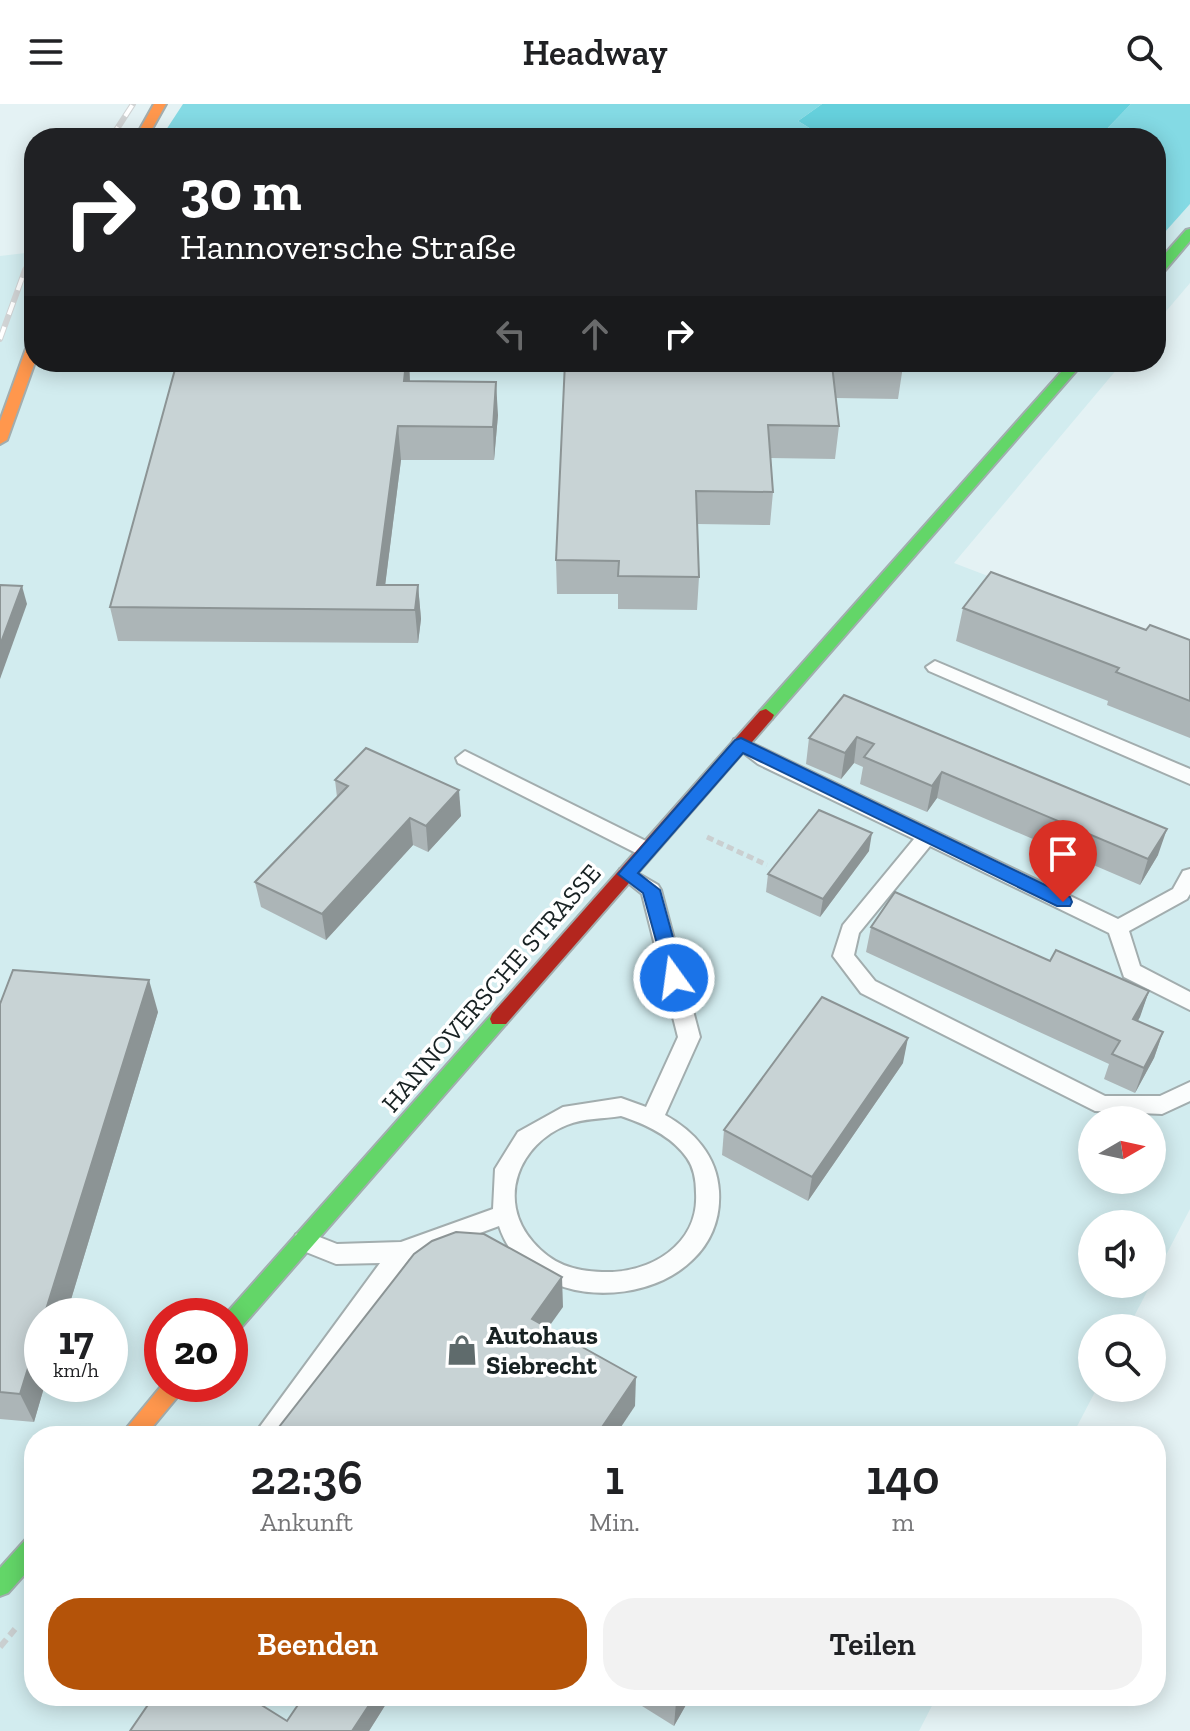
<!DOCTYPE html>
<html lang="de">
<head>
<meta charset="utf-8">
<style>
  body { margin:0; font-family:"Zilla Slab",serif; background:#f2f2f2; color:#202124; height:100vh; display:flex; flex-direction:column; font-size:30px; white-space:nowrap }
  * { box-sizing:border-box; margin:0 }
  p { font-size:26px; color:#757577 }
  .icon { flex:none; width:44px; height:44px; fill:none; stroke:currentColor; stroke-width:2; stroke-linecap:round; stroke-linejoin:round }
  .map { position:relative; flex:1; overflow:hidden }
  .details { position:absolute; left:24px; top:1322px; width:1142px; height:280px; display:flex; flex-direction:column; background:#fff; border-radius:32px; box-shadow:0 4px 20px #0003 }
  .details>* { flex:none }
  .top-card { position:absolute; left:24px; top:24px; width:1142px; height:244px; border-radius:32px; box-shadow:0 4px 20px #0003; background:#202124; color:#fff; overflow:hidden }
  .needle { width:52px; rotate:81deg }
  .tools { position:absolute; left:1078px; top:1002px; display:grid; gap:16px }
  .tools a { display:grid; place-items:center; width:88px; height:88px; border-radius:50%; background:#fff; box-shadow:0 4px 20px #0003; font-size:40px }
  .speed { position:absolute; left:24px; top:1194px; display:flex; gap:16px; font-size:40px; font-weight:700; text-align:center }
  .speed>* { display:grid; place-content:center; width:104px; height:104px; border-radius:50%; background:#fff; box-shadow:0 4px 20px #0003; line-height:1 }
  .speed small { font-size:20px; font-weight:400 }
  .speed .limit { border:12px solid #d22; background:#fff; color:#111 }
  .pin { position:absolute; display:grid; place-items:center; width:68px; height:68px; color:#fff; margin:-82px -34px; border-radius:50% 50% 50% 0; rotate:-45deg; box-shadow:0 0 8px #0007 }
  .pin .icon { rotate:45deg }
  .me { position:absolute; width:88px; margin:-44px; rotate:346deg; stroke-linejoin:round; filter:drop-shadow(0 0 6px #0008) }
  .turn { display:flex; align-items:center; gap:28px; height:168px; padding:0 24px; font-size:36px }
  .turn .icon { width:104px; height:104px; stroke-width:2.5 }
  .turn b { display:block; font-size:56px; line-height:68px }
  .lanes { display:flex; align-items:center; height:76px; padding:0 24px; background:#0003; justify-content:center; gap:40px; direction:ltr }
  .lanes .off { opacity:.35 }
  .eta { display:flex; justify-content:space-evenly; align-items:center; height:136px; text-align:center }
  .eta b { font-size:48px; font-weight:600; line-height:56px }
  .primary-button { display:flex; gap:16px; margin-top:auto; padding:16px 24px }
  .primary-button a { flex:1; height:92px; border-radius:32px; background:#b45309; color:#fff; font-size:32px; font-weight:600; line-height:92px; text-align:center }
  .primary-button a+a { background:#f2f2f2; color:#202124 }
  header { display:flex; justify-content:space-between; align-items:center; height:104px; padding:0 24px; background:#fff; font-size:36px; font-weight:600 }
  .map>svg:first-child { display:block }
  .built { fill:#d2ecef; fill-rule:evenodd }
  .forest { fill:#84dae4 }
  .water { fill:#65d0dc }
  .lines { fill:none; stroke-linecap:round; stroke-linejoin:round }
  .lane-casing { stroke:#a2adae; stroke-width:4 }
  .fast-casing { stroke:#a2adae; stroke-width:4 }
  .slow-casing { stroke:#a2adae; stroke-width:4 }
  .jam-casing { stroke:#a2adae; stroke-width:4 }
  .path-far1 { stroke:#cacfd0; stroke-width:5; stroke-dasharray:7 4; stroke-linecap:butt }
  .path { stroke:#cacfd0; stroke-width:6; stroke-dasharray:10 5; stroke-linecap:butt }
  .lane { fill:#fbfdfd; fill-rule:evenodd }
  .fast { fill:#63d668; fill-rule:evenodd }
  .slow { fill:#ff974d; fill-rule:evenodd }
  .jam { fill:#b3261e; fill-rule:evenodd }
  .rail-casing { stroke:#d0d3d4; stroke-width:6 }
  .rail { stroke:#fff; stroke-width:4; stroke-dasharray:13; stroke-linecap:butt }
  .wall { fill:#acb5b7 }
  .shaded-wall { fill:#8c9495 }
  .building { fill:#c8d3d5; stroke:#8c9495; stroke-width:2 }
  .route { fill:#1a73e8; stroke:#114b97; stroke-width:2 }
  .labels { text-anchor:middle; stroke-width:7; stroke-linejoin:round; paint-order:stroke }
  .street-label { font-size:26px; fill:#182223; stroke:#fff }
  .poi-label { font-size:26px; font-weight:bold; fill:#182223; stroke:#fff; text-anchor:start }
</style>
</head>
<body>
<header><svg class="icon" aria-label="menu" viewBox="0 0 24 24"><path d="M4 6h16M4 12h16M4 18h16"/></svg>Headway<svg class="icon" aria-label="search" viewBox="0 0 24 24"><circle cx="10" cy="10" r="6"/><path d="M15 15l6 6"/></svg></header>
<div class="map">
<svg width="1190" height="1627" viewBox="0 0 1190 1627">
  <rect width="100%" height="100%" fill="#e4f2f4"/>
  <!-- built -->
  <g class="built">
    <polygon points="1190,100 1190,179 1156,219 1156,126 1165,128"/>
    <path d="M34 148V258H1123L954 459 1190 549V1105L1152 1178V1120H1092V1180H1151L1128 1224H1092V1284H1097L1072 1332H34V1592H937L919 1627H0V152ZM1092 1016H1152V1076H1092ZM42 1212H110V1280H42ZM162 1212H230V1280H162Z"/>
  </g>
  <!-- forest -->
  <g class="forest">
    <polygon points="183,0 822,0 798,17 816,28 965,34 212,34 213,29 166,26"/>
    <polygon points="1131,0 1190,0 1190,100 1165,128 1156,126 1156,34 1094,34 1099,33"/>
  </g>
  <!-- water -->
  <polygon class="water" points="822,0 1131,0 1099,33 1094,34 965,34 816,28 798,17"/>
  <g class="lines">
    <defs>
      <g id="lane">
        <polygon points="935,557 1190,665 1190,680 929,567 926,563"/>
        <polygon points="741,634 1118,815 1173,785 1183,767 1190,765 1190,790 1187,795 1129,827 1140,862 1190,888 1190,906 1124,873 1109,829 930,742 859,829 854,851 875,877 1105,992 1160,992 1190,978 1190,997 1162,1010 1095,1007 861,889 833,852 843,821 914,735 758,660 732,640 734,635"/>
        <polygon points="465,647 654,741 657,746 647,753 640,751 458,659 456,654"/>
        <path d="M627 763 658 781 661 786 700 933 665 1011C694 1027 717 1052 719 1087 726 1203 533 1227 499 1122L409 1155 280 1332H253L380 1159 336 1160 296 1144 293 1137 296 1130 304 1127 337 1140 401 1138 493 1105 495 1065 518 1028 563 1003 621 994 646 1003 678 933 642 790 617 770 620 765ZM621 1012C645 1020 672 1032 687 1054 694 1064 696 1076 696 1089 699 1141 650 1170 602 1168 573 1167 552 1160 533 1138 496 1096 519 1040 567 1021 583 1014 604 1015 621 1012Z"/>
      </g>
      <g id="fast">
        <polygon points="1190,125 1190,137 1161,171 1156,172 1156,160 1186,126"/>
        <polygon points="1070,258 1084,258 772,615 760,615 758,611 760,607"/>
        <polygon points="499,908 506,910 508,915 506,920 238,1227 230,1229 230,1212 224,1212 492,910"/>
        <polygon points="34,1432 34,1460 8,1489 0,1492 0,1464 26,1435"/>
      </g>
      <g id="slow">
        <polygon points="154,0 166,0 147,34 135,34"/>
        <polygon points="34,238 35,258 7,336 0,340 0,317 27,242"/>
        <polygon points="163,1280 188,1280 145,1332 120,1332"/>
      </g>
      <polygon id="jam" points="766,605 774,611 772,615 506,920 492,920 490,915 492,910 760,607"/>
    </defs>
    <!-- lane casing -->
    <use href="#lane" class="lane-casing"/>
    <!-- fast casing -->
    <use href="#fast" class="fast-casing"/>
    <!-- slow casing -->
    <use href="#slow" class="slow-casing"/>
    <!-- jam casing -->
    <use href="#jam" class="jam-casing"/>
    <!-- path-far1 -->
    <polyline class="path-far1" points="707,733 767,761"/>
    <!-- path -->
    <g class="path">
      <polyline points="230,1274 242,1260"/>
      <polyline points="0,1543 15,1525"/>
    </g>
    <!-- lane -->
    <use href="#lane" class="lane"/>
    <!-- fast -->
    <use href="#fast" class="fast"/>
    <!-- slow -->
    <use href="#slow" class="slow"/>
    <!-- jam -->
    <use href="#jam" class="jam"/>
    <defs>
      <g id="rail">
        <polyline points="111,34 133,0"/>
        <polyline points="0,235 25,166 34,153"/>
      </g>
    </defs>
    <!-- rail casing -->
    <use href="#rail" class="rail-casing"/>
    <!-- rail -->
    <use href="#rail" class="rail"/>
  </g>
  <!-- wall -->
  <g class="wall">
    <polygon points="177,258 409,258 410,277 498,311 494,356 401,356 385,481 418,481 421,515 418,539 118,537 110,503"/>
    <polygon points="565,258 903,262 898,295 836,294 839,322 835,355 770,354 773,388 770,421 697,420 699,473 697,506 618,505 618,490 557,490 556,456"/>
    <polygon points="963,504 1146,526 1190,536 1190,634 1107,601 1108,597 956,537"/>
    <polygon points="844,591 1158,751 1140,781 937,694 927,708 860,680 863,663 854,659 841,675 806,660 809,634"/>
    <polygon points="335,676 461,712 428,748 413,741 326,836 261,803 255,778 337,693"/>
    <polygon points="869,747 820,813 766,788 768,770"/>
    <polygon points="871,823 1050,857 1149,887 1138,917 1163,928 1154,954 1135,989 1104,975 1109,960 866,848"/>
    <polygon points="0,900 158,908 66,1212 42,1212 42,1280 45,1280 34,1318 0,1315"/>
    <polygon points="903,959 808,1097 722,1051 724,1026"/>
    <polygon points="292,1592 391,1592 369,1627 287,1617 300,1597"/>
    <polygon points="626,1592 691,1592 674,1622"/>
  </g>
  <!-- shaded-wall -->
  <g class="shaded-wall">
    <polygon points="406,258 409,258 410,280 404,277"/>
    <polygon points="496,278 498,311 494,356 493,323"/>
    <polygon points="398,322 401,356 382,506 377,481"/>
    <polygon points="418,481 421,515 418,539 415,506"/>
    <polygon points="22,482 27,500 0,575 0,541"/>
    <polygon points="857,633 854,659 841,675 845,649"/>
    <polygon points="942,668 937,694 927,708 932,682"/>
    <polygon points="459,686 461,712 428,748 426,722"/>
    <polygon points="410,714 413,741 326,836 322,810"/>
    <polygon points="1167,725 1158,751 1140,781 1148,755"/>
    <polygon points="872,729 869,747 820,813 823,795"/>
    <polygon points="149,876 158,908 66,1212 44,1212"/>
    <polygon points="1149,887 1140,913 1124,940 1133,915"/>
    <polygon points="1163,928 1154,954 1135,989 1144,964"/>
    <polygon points="908,934 903,959 808,1097 812,1073"/>
    <polygon points="562,1173 563,1203 533,1245 532,1215"/>
    <polygon points="42,1219 42,1280 45,1280 34,1318 20,1290"/>
    <polygon points="636,1273 635,1302 615,1332 596,1332"/>
    <polygon points="375,1592 391,1592 369,1627 352,1627"/>
    <polygon points="679,1592 691,1592 674,1622 676,1598"/>
  </g>
  <!-- building -->
  <g class="building">
    <polygon points="177,258 406,258 404,277 496,278 493,323 398,322 377,481 418,481 415,506 110,503"/>
    <polygon points="565,258 902,258 903,262 832,261 839,322 768,321 773,388 696,387 699,473 618,472 619,457 556,456"/>
    <polygon points="991,468 1146,526 1150,521 1190,536 1190,597 1116,568 1119,564 963,504"/>
    <polygon points="0,481 22,482 0,541"/>
    <polygon points="844,591 1167,725 1148,755 942,668 932,682 864,653 874,640 857,633 845,649 809,634"/>
    <polygon points="366,644 459,686 426,722 410,714 322,810 255,778 348,682 335,676"/>
    <polygon points="819,706 872,729 823,795 768,770"/>
    <polygon points="895,788 1050,857 1056,846 1149,887 1133,915 1163,928 1144,964 1112,950 1120,937 871,823"/>
    <polygon points="13,866 149,876 44,1212 42,1212 42,1219 20,1290 0,1288 0,900"/>
    <polygon points="822,893 908,934 812,1073 724,1026"/>
    <polygon points="456,1128 484,1130 562,1173 532,1215 636,1273 596,1332 272,1332 414,1150 432,1137"/>
    <polygon points="154,1592 247,1592 287,1617 304,1592 375,1592 352,1627 130,1627"/>
    <polygon points="666,1592 679,1592 676,1598"/>
  </g>
  <!-- route -->
  <polygon class="route" points="741,634 1070,793 1072,798 1070,802 1057,802 743,649 638,769 660,786 684,874 674,882 668,880 643,789 618,770 735,636"/>
  <!-- icons -->
  <defs>
    <symbol id="shop-bare" viewBox="-9 -9 18 18"><path d="M-5-2.5h2.3a2.7 3.5 0 0 1 5.4 0H5L5.5 6h-11ZM-1.5-2.5h3a1.5 2.3 0 0 0-3 0Z" fill="#5f6b6c" stroke="#fff" stroke-width="2.5" paint-order="stroke"/></symbol>
  </defs>
  <g fill-rule="evenodd">
    <use href="#shop-bare" x="440" y="1224" width="44" height="44"/>
  </g>
  <g class="labels">
    <!-- street labels -->
    <g class="street-label">
      <text transform="translate(491 884) rotate(-49)" y="9">HANNOVERSCHE STRASSE</text>
    </g>
    <!-- poi labels -->
    <g class="poi-label">
      <text x="486" y="1240">Autohaus<tspan x="486" dy="30">Siebrecht</tspan></text>
    </g>
  </g>
</svg>
<div class="tools">
<a><svg class="needle" viewBox="-14 -14 28 28"><path d="M0-13l5 13h-10z" fill="#e53935"/><path d="M0 13l5-13h-10z" fill="#757577"/></svg></a>
<a><svg class="icon" aria-label="sound" viewBox="0 0 24 24"><path d="M4 9h4l5-4v14l-5-4H4zM17 9q2 3 0 6"/></svg></a>
<a><svg class="icon" aria-label="search" viewBox="0 0 24 24"><circle cx="10" cy="10" r="6"/><path d="M15 15l6 6"/></svg></a>
</div>
<div class="speed"><div>17<small>km/h</small></div><div class="limit">20</div></div>
<div class="pin" style="left:1063px;top:798px;background:#d93025"><svg class="icon" aria-label="arrive" viewBox="0 0 24 24"><path d="M6 21V4h12l-3 4 3 4H6"/></svg></div>
<svg class="me" style="left:674px;top:874px" viewBox="-20 -20 40 40"><circle r="17" fill="#1a73e8" stroke="#fff" stroke-width="3"/><path d="M0-11L8 9 0 5-8 9z" fill="#fff"/></svg>
<div class="top-card">
<div class="turn"><svg class="icon" aria-label="right" viewBox="0 0 24 24"><path d="M7 20v-9h11M14 6l5 5-5 5"/></svg><div><b>30 m</b>Hannoversche Straße</div></div>
<div class="lanes"><svg class="icon off" aria-label="left" viewBox="0 0 24 24"><path d="M17 20v-9H6M10 6l-5 5 5 5"/></svg><svg class="icon off" aria-label="ahead" viewBox="0 0 24 24"><path d="M12 20V5M6 11l6-6 6 6"/></svg><svg class="icon" aria-label="right" viewBox="0 0 24 24"><path d="M7 20v-9h11M14 6l5 5-5 5"/></svg></div>
</div>
<section class="details">
<div class="eta">
<div><b>22:36</b><p>Ankunft</p></div>
<div><b>1</b><p>Min.</p></div>
<div><b>140</b><p>m</p></div>
</div>
<div class="primary-button"><a>Beenden</a><a>Teilen</a></div>
</section>
</div>
</body>
</html>
